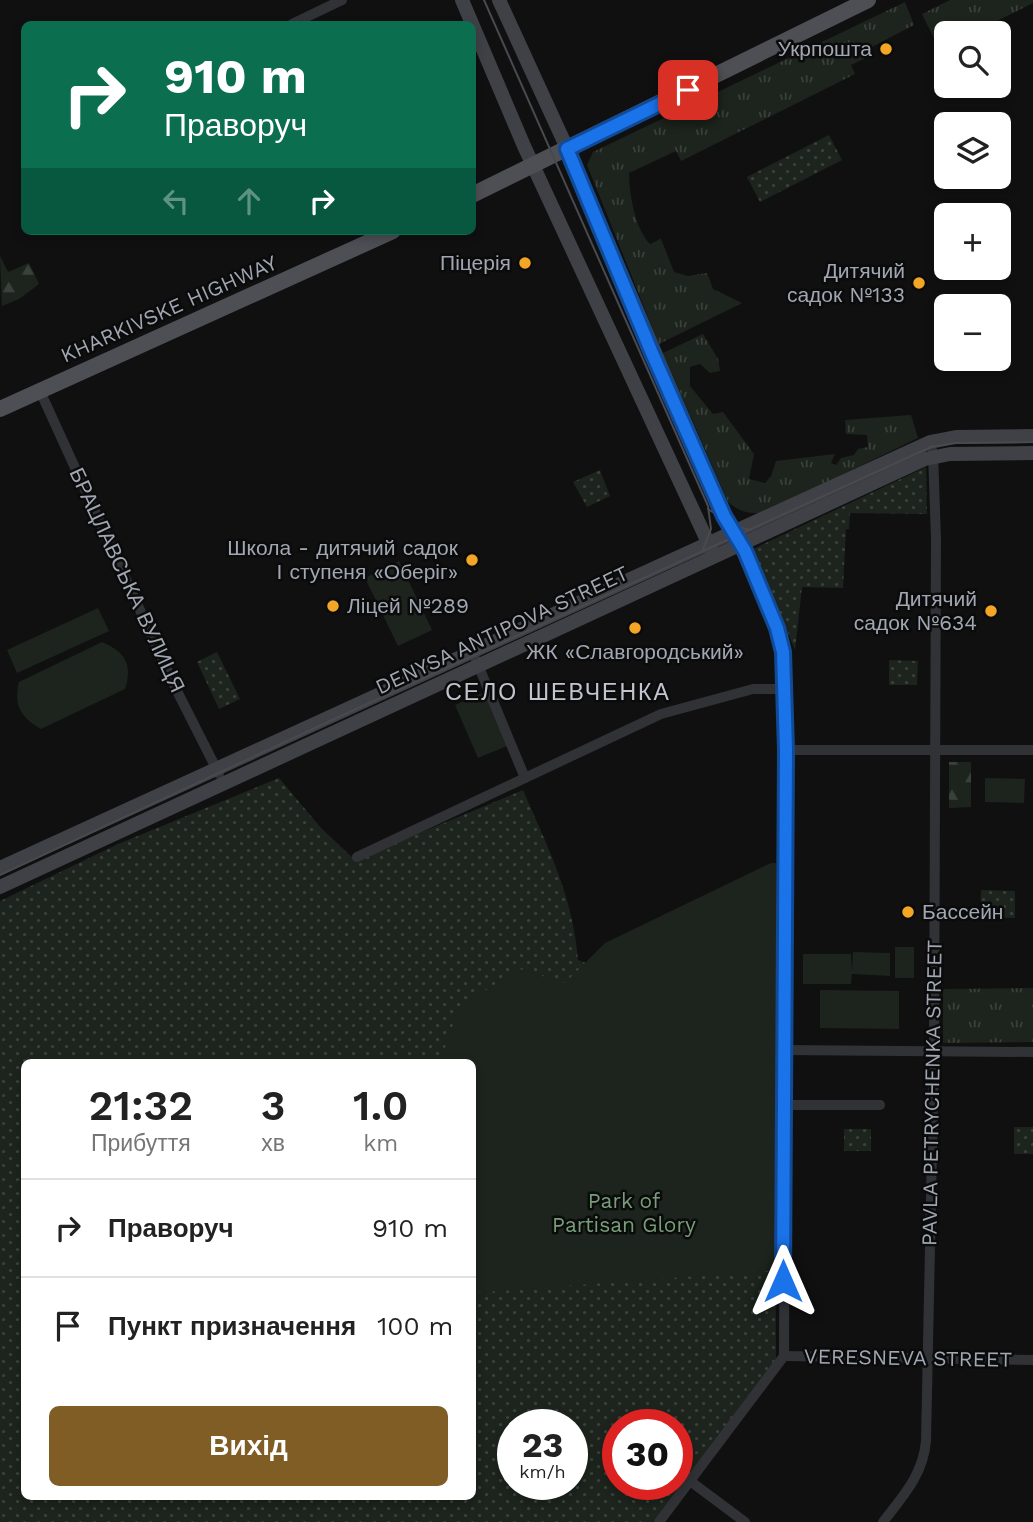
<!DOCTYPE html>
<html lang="uk">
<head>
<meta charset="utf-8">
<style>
  body { margin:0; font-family:"Work Sans",sans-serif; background:#f2f2f2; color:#222; height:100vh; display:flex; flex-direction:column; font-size:26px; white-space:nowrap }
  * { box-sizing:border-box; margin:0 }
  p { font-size:23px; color:#767676 }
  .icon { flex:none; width:38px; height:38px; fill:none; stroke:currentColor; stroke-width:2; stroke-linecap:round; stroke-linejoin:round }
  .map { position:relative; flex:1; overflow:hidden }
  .details { position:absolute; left:21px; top:1059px; width:455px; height:441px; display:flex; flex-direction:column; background:#fff; border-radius:10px; box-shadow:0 4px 10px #0003 }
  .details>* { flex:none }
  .banner { position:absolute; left:21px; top:21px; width:455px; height:214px; border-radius:10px; box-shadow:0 4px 10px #0003; background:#0b6e4f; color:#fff; overflow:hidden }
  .fabs { position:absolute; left:934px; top:21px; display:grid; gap:14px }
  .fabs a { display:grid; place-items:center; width:77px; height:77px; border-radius:10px; background:#fff; box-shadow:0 4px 10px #0003; font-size:35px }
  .speed { position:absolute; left:497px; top:1409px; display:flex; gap:14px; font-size:35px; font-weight:700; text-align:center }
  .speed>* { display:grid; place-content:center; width:91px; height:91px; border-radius:50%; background:#fff; box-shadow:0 4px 10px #0003; line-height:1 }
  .speed small { font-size:18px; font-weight:400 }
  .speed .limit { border:10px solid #d22; background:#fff; color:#111 }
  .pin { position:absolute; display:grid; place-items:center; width:60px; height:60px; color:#fff; margin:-30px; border-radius:14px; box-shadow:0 4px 10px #0006 }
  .me { position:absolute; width:77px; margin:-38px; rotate:0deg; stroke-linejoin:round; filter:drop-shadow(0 0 5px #0008) }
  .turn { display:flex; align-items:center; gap:24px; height:147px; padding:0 28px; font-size:32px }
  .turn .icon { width:91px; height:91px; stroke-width:2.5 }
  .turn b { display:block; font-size:49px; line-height:60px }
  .lanes { display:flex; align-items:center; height:66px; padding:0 28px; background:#0003; justify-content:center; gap:35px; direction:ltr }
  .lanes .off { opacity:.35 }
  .eta { display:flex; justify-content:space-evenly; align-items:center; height:119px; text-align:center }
  .eta b { font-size:42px; font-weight:600; line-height:49px }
  .cta { display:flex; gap:14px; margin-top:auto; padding:14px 28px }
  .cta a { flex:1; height:80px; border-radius:10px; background:#805d24; color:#fff; font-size:28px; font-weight:600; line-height:80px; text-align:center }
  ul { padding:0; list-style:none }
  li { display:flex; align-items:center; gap:21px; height:98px; padding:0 28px; border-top:2px solid #e0e0e0 }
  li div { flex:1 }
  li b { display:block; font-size:26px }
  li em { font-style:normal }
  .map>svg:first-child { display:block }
  .grass { fill:url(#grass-tufts) }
  .forest { fill:url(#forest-firs) }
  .park { fill:url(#park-dots); fill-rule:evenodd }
  .garden { fill:#1c241d }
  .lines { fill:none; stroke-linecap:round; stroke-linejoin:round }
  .street { stroke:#313236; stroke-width:10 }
  .secondary { stroke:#3f4146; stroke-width:14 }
  .primary { stroke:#4d4f55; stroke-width:16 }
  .tram { stroke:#484a4f; stroke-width:2 }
  .route-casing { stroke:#114b97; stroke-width:18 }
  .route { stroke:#1a73e8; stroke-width:12 }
  .poi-dot { fill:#f3a526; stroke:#0b0b0c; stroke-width:2.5 }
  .labels { text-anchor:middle; stroke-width:5; stroke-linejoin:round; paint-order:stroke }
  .poi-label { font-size:21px; fill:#a1a7b2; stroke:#0b0b0c; text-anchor:end }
  .street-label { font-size:21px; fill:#a1a7b2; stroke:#0b0b0c }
  .park-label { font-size:21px; fill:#779e78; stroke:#0b0b0c }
  .neighbourhood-label { font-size:23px; letter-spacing:2px; fill:#c2c5ce; stroke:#0b0b0c }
</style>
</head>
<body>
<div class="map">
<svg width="1033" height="1522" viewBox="0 0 1033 1522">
  <defs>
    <pattern id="grass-tufts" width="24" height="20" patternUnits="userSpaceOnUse" patternTransform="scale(1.75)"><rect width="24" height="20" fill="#1c241d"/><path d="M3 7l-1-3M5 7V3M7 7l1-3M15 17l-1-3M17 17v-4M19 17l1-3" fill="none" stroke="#3a413b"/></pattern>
    <pattern id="forest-firs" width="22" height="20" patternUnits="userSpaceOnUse" patternTransform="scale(1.75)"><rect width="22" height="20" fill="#1c241d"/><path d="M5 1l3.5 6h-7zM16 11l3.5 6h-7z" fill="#3a413b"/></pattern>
    <pattern id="park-dots" width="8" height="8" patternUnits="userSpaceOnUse" patternTransform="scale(1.75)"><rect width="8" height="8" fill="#1c241d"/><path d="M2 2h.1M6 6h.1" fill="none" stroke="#3a413b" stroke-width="1.8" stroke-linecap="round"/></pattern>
  </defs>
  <rect width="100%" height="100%" fill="#101011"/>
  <!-- grass -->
  <g class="grass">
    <polygon points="950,0 1033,0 1033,3 973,33 947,33 947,65 922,14"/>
    <path d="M905 2 914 25 868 49 870 56 851 65 855 74 681 161 676 151 629 173C629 193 635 229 650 244L661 239 674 272 688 276 707 273 713 289 742 303 659 344 587 165 593 152Z"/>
    <path d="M703 334 718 359 720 371 710 373 700 364 690 367V386L713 414 723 412 754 454 749 479 765 483 771 476 776 461 835 454 831 463 836 465 841 458 854 455 858 449 868 447 867 435 846 434 845 420 911 415 918 438 765 512C750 515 740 512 728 502L663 353Z"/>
    <polygon points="1033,988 1033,1042 943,1043 943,989"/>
  </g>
  <!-- forest -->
  <g class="forest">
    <polygon points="0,256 8,272 29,263 39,284 19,299 2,306"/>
    <polygon points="949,762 971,762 971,807 949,808"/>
  </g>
  <!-- park -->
  <g class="park">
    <polygon points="829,135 842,160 760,202 747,177"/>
    <polygon points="926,467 927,514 850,513 849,529 846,529 843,588 802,587 795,650 753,549"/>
    <polygon points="600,470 610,496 587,507 573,482"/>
    <polygon points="217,652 240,699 219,709 197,662"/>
    <polygon points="889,660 918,661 917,685 889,685"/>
    <path d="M279 778 321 828 355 860 523 790C548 848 573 896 578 960L586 963 774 872 776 1364 653 1522H0V901L118 844ZM24 1062H472V1496H24ZM513 1424H572V1484H513ZM618 1424H677V1484H618Z"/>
    <polygon points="981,890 1015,891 1015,918 980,917"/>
    <rect x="1014" y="1127" width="19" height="27"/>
    <rect x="844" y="1129" width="27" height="22"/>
  </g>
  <!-- garden -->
  <g class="garden">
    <polygon points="399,561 432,630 398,646 365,578"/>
    <polygon points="98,608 109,631 17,673 7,650"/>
    <path d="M102 642C125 652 133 664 125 689L41 729C21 718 13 705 19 682Z"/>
    <polygon points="485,692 507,746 478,758 455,705"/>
    <polygon points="985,778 1025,779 1024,803 985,802"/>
    <polygon points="771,863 776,863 778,1270 473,1293 472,1062 440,1062 459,1007 520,969 565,983 605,943"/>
    <rect x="895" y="947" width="19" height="31"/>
    <polygon points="853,952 890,953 890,976 852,974 851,984 803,984 803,954 851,954 852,971"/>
    <polygon points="820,990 899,991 899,1029 820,1028"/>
  </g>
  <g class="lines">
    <!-- street -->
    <g class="street">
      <polyline points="292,24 342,0"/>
      <polyline points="40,391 176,689 219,774"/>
      <polyline points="476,660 525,778"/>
      <polyline points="786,750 1033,750"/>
      <polyline points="357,857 661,714 753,689 784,689"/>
      <polyline points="783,1050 1033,1052"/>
      <polyline points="783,1105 880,1105"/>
      <polyline points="784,1356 1033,1360"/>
      <polyline points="690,1481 745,1522"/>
      <polyline points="659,1522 784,1356 786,750 783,652 777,627 741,543"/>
      <path d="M883 1522C903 1496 923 1475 926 1441L934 1053 936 540 933 452"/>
    </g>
    <!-- secondary -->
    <g class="secondary">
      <polyline points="462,0 524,146 712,551"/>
      <polyline points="499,0 577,170 725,516 738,539"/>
      <polyline points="0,868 930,442 956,437 1033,436"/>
      <polyline points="0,887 925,459 950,454 1033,453"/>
    </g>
    <!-- primary -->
    <g class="primary">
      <polyline points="472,195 868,0"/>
      <polyline points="0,409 393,231"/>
    </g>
    <!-- tram -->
    <g class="tram">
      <polyline points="484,0 708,506 711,529 702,552"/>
      <polyline points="708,509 734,526 751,530"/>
      <polyline points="0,875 332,720 931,447 954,443 1033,442"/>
    </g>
  </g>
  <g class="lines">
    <defs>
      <polyline id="route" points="688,90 567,149 652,353 724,516 745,551 777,628 783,652 786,750 783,1281"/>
    </defs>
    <!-- route casing -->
    <use href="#route" class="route-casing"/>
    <!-- route -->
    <use href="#route" class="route"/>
  </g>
  <!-- markers -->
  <g class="poi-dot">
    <circle cx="886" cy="49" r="7"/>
    <circle cx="525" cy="263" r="7"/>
    <circle cx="919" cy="283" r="7"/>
    <circle cx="472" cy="560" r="7"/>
    <circle cx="333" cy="606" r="7"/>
    <circle cx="991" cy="611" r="7"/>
    <circle cx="635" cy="628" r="7"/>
    <circle cx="908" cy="912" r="7"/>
  </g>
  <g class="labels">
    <!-- poi labels -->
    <g class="poi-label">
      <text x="872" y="56">Укрпошта</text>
      <text x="511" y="270">Піцерія</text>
      <text x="905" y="278">Дитячий<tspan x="905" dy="24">садок №133</tspan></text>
      <text x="458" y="555">Школа - дитячий садок<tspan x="458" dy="24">І ступеня «Оберіг»</tspan></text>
      <text x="977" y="606">Дитячий<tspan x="977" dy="24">садок №634</tspan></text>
      <text x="347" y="613" text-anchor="start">Ліцей №289</text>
      <text x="635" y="659" text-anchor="middle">ЖК «Славгородський»</text>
      <text x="922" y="919" text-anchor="start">Бассейн</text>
    </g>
    <!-- street labels -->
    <g class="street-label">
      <text transform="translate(169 309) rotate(-24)" y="7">KHARKIVSKE HIGHWAY</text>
      <text transform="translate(127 580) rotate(65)" y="7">БРАЦЛАВСЬКА ВУЛИЦЯ</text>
      <text transform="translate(502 630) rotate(-25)" y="7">DENYSA ANTIPOVA STREET</text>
      <text transform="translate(932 1093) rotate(-89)" y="7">PAVLA PETRYCHENKA STREET</text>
      <text transform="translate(908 1358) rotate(1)" y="7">VERESNEVA STREET</text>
    </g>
    <!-- park labels -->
    <g class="park-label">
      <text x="624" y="1208">Park of<tspan x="624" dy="24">Partisan Glory</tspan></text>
    </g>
    <!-- neighbourhood labels -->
    <g class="neighbourhood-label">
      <text x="558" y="700">СЕЛО ШЕВЧЕНКА</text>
    </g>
  </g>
</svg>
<div class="fabs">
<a><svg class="icon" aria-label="search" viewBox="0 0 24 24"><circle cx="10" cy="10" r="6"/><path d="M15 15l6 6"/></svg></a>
<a><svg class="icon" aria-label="layers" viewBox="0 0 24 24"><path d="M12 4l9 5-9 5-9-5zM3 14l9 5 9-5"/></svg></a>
<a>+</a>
<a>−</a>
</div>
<div class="speed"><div>23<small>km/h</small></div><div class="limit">30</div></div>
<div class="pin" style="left:688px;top:90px;background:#d93025"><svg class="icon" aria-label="arrive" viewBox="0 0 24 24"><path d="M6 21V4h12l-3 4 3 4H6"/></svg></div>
<svg class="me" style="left:783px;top:1281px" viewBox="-20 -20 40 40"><path d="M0-17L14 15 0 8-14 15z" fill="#1a73e8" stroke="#fff" stroke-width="4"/></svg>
<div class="banner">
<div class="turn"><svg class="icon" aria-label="right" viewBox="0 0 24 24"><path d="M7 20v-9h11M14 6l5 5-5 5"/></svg><div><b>910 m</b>Праворуч</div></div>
<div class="lanes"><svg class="icon off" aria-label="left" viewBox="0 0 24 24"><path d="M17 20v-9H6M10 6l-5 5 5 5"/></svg><svg class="icon off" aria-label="ahead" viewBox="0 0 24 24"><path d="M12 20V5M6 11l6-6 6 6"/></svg><svg class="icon" aria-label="right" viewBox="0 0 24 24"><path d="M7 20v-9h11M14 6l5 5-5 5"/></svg></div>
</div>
<section class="details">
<div class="eta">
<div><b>21:32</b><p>Прибуття</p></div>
<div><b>3</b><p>хв</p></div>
<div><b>1.0</b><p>km</p></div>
</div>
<ul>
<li><svg class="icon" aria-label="right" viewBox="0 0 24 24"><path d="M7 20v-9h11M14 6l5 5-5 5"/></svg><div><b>Праворуч</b></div><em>910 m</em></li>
<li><svg class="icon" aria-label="arrive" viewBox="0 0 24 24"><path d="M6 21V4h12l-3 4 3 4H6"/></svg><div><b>Пункт призначення</b></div><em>100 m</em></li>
</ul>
<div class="cta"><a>Вихід</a></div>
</section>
</div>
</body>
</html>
